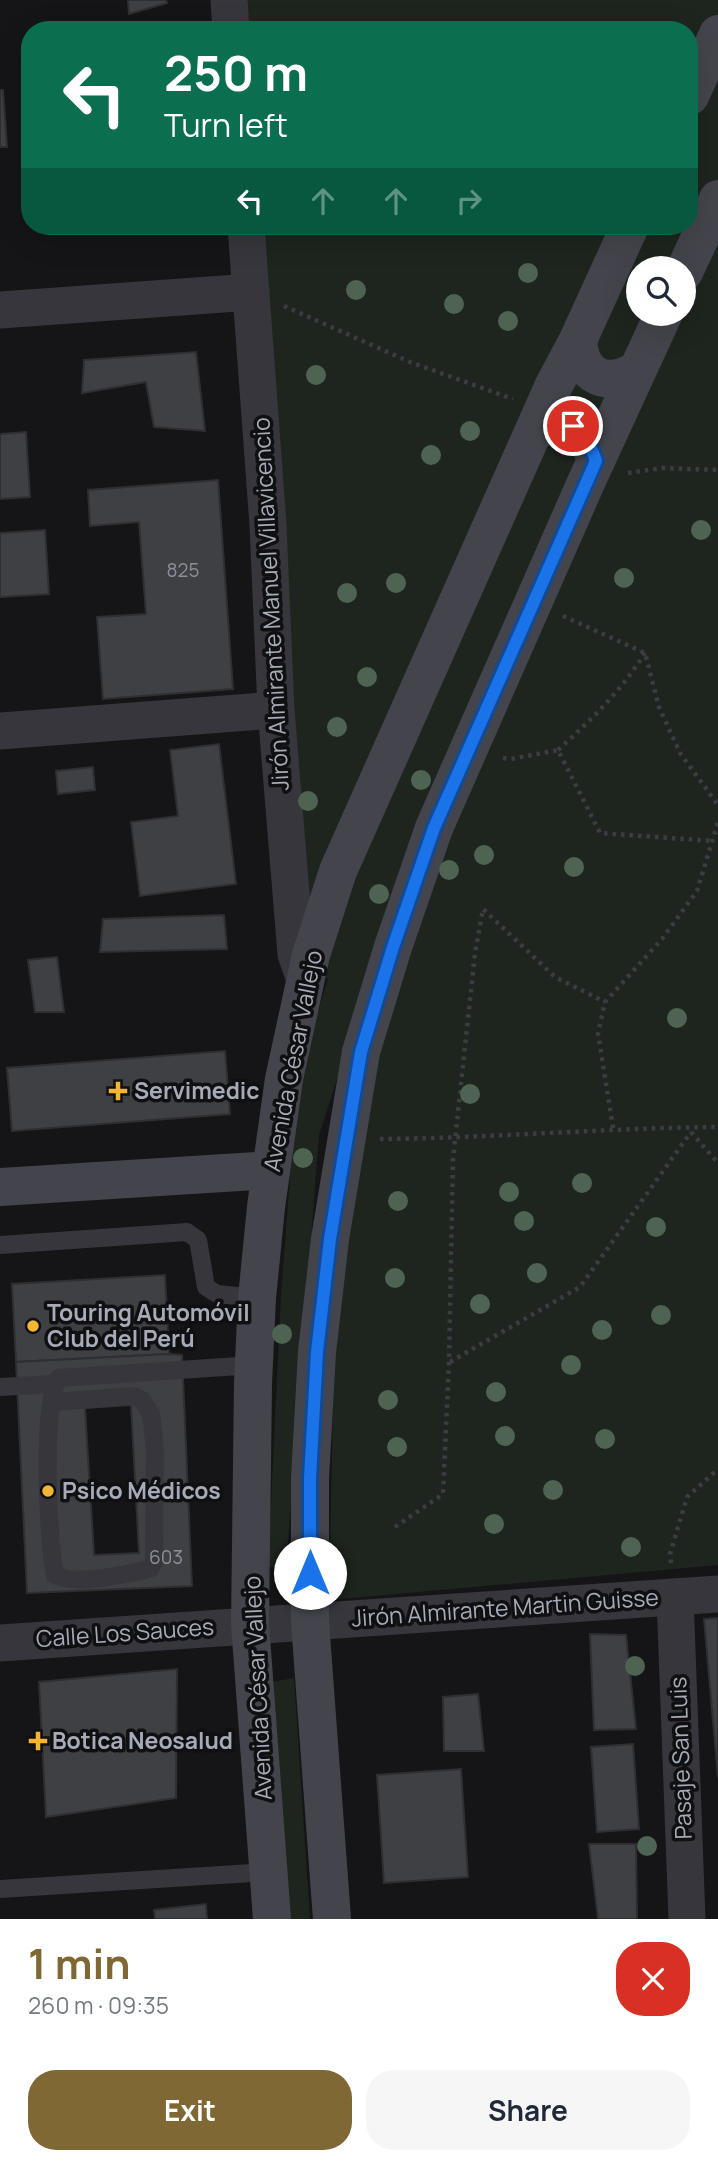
<!DOCTYPE html>
<html lang="en">
<head>
<meta charset="utf-8">
<style>
  body { margin:0; font-family:Manrope,sans-serif; background:#f6f6f7; color:#1f2937; height:100vh; display:flex; flex-direction:column; font-size:26px; white-space:nowrap }
  * { box-sizing:border-box; margin:0 }
  p { font-size:23px; color:#747a83 }
  .icon { flex:none; width:38px; height:38px; fill:none; stroke:currentColor; stroke-width:2; stroke-linecap:round; stroke-linejoin:round }
  .map { position:relative; height:1919px; overflow:hidden }
  .drawer { display:flex; flex-direction:column; background:#fff; flex:1 }
  .drawer>* { flex:none }
  .banner { position:absolute; left:21px; top:21px; width:677px; height:214px; border-radius:28px; box-shadow:0 7px 28px #0002; background:#0b6e4f; color:#fff; overflow:hidden }
  .tools { position:absolute; left:626px; top:256px; display:grid; gap:14px }
  .tools a { display:grid; place-items:center; width:70px; height:70px; border-radius:50%; background:#fff; box-shadow:0 7px 28px #0002; font-size:35px }
  .pin { position:absolute; display:grid; place-items:center; width:60px; height:60px; color:#fff; margin:-30px; border:4px solid #fff; border-radius:50%; box-shadow:0 2px 7px #0007 }
  .me { position:absolute; width:77px; margin:-38px; rotate:0deg; stroke-linejoin:round; filter:drop-shadow(0 0 5px #0008) }
  .turn { display:flex; align-items:center; gap:24px; height:147px; padding:0 28px; font-size:32px }
  .turn .icon { width:91px; height:91px; stroke-width:2.5 }
  .turn b { display:block; font-size:49px; line-height:60px }
  .lanes { display:flex; align-items:center; height:66px; padding:0 28px; background:#0003; justify-content:center; gap:35px; direction:ltr }
  .lanes .off { opacity:.35 }
  .round { display:grid; place-items:center; flex:none; width:74px; height:74px; border-radius:28px; background:#f6f6f7 }
  .head { display:flex; align-items:center; justify-content:space-between; height:119px; padding:0 28px }
  h1 { font-size:42px; font-weight:700; line-height:52px; color:#7f6834 }
  .cta { display:flex; gap:14px; margin-top:auto; padding:14px 28px }
  .cta a { flex:1; height:80px; border-radius:28px; background:#7f6834; color:#fff; font-size:28px; font-weight:700; line-height:80px; text-align:center }
  .cta a+a { background:#f6f6f7; color:#1f2937 }
  .map>svg:first-child { display:block }
  .green { fill:#1d251e; fill-rule:evenodd }
  .building { fill:#3f4044; stroke:#2f2f33; stroke-width:2; fill-rule:evenodd }
  .lines { fill:none; stroke-linecap:round; stroke-linejoin:round }
  .path { stroke:#3c3d43; stroke-width:4.5; stroke-dasharray:3.5 5; stroke-linecap:butt }
  .lane { stroke:#36363c; stroke-width:18 }
  .street { stroke:#36363c; stroke-width:37 }
  .secondary { stroke:#44454c; stroke-width:38 }
  .tree { fill:#4e6351 }
  .route-casing { stroke:#114b97; stroke-width:18 }
  .route { stroke:#1a73e8; stroke-width:12 }
  .poi-dot { fill:#f4b530; stroke:#101012; stroke-width:2.5 }
  .labels { text-anchor:middle; stroke-width:7; stroke-linejoin:round; paint-order:stroke }
  .number-label { font-size:19px; fill:#8c909a }
  .street-label { font-size:23px; fill:#a6abb7; stroke:#101012 }
  .poi-label { font-size:23px; font-weight:bold; fill:#a6abb7; stroke:#101012; text-anchor:start }
</style>
</head>
<body>
<div class="map">
<svg width="718" height="1919" viewBox="0 0 718 1919">
  <rect width="100%" height="100%" fill="#151517"/>
  <!-- green -->
  <g class="green">
    <path d="M237 0H718V1565L329 1600 336 1253 357 1017 319 1135 286 1568 268 1567 281 1295 298 1075 328 979 290 932 252 226H690V30H239ZM639 268H684V313H639Z"/>
    <polygon points="294,1678 310,1919 282,1919 265,1683"/>
  </g>
  <!-- building -->
  <g class="building">
    <polygon points="128,0 166,0 167,3 129,14"/>
    <polygon points="0,90 3,90 7,147 0,147"/>
    <polygon points="196,352 205,431 154,427 146,382 82,393 84,360"/>
    <polygon points="26,432 30,497 0,499 0,434"/>
    <polygon points="218,480 233,689 103,699 97,617 146,614 139,522 90,526 88,490"/>
    <polygon points="45,530 49,594 0,597 0,533"/>
    <polygon points="219,744 236,884 140,896 131,822 178,816 170,750"/>
    <polygon points="93,767 95,790 58,794 56,771"/>
    <polygon points="224,915 227,949 100,952 103,919"/>
    <polygon points="57,957 64,1012 35,1012 28,960"/>
    <polygon points="225,1051 230,1114 12,1131 7,1068"/>
    <polygon points="165,1275 169,1354 16,1362 12,1284"/>
    <path d="M169 1354 182 1355 192 1586 27 1593 16 1362ZM131 1405 139 1553 94 1555 85 1408Z"/>
    <polygon points="718,1618 718,1778 704,1619"/>
    <polygon points="590,1634 626,1635 636,1729 594,1730"/>
    <polygon points="177,1669 176,1798 46,1817 39,1682"/>
    <polygon points="478,1694 484,1751 444,1751 443,1697"/>
    <polygon points="633,1744 639,1829 597,1832 591,1747"/>
    <polygon points="461,1769 468,1877 384,1883 377,1775"/>
    <polygon points="589,1844 636,1844 637,1919 598,1919"/>
    <polygon points="206,1904 207,1919 155,1919 154,1910"/>
  </g>
  <g class="lines">
    <!-- path -->
    <g class="path">
      <polyline points="367,30 369,27"/>
      <polyline points="284,306 410,362 513,399"/>
      <polyline points="628,473 663,468 718,470"/>
      <polyline points="563,616 645,653 659,707 680,753 718,805"/>
      <path d="M558 750C591 720 621 691 645 653"/>
      <polyline points="503,758 511,759 558,750 600,833 712,841"/>
      <polyline points="613,1128 598,1033 605,1002 662,939 697,891 718,822"/>
      <polyline points="691,1132 718,1163"/>
      <path d="M380 1139C493 1138 605 1128 718 1127"/>
      <polyline points="450,1362 580,1287 691,1132"/>
      <polyline points="395,1527 443,1494 449,1362 453,1159 475,953 483,909 555,977 605,1002"/>
      <polyline points="671,1563 670,1554 687,1497 718,1469"/>
    </g>
    <!-- lane -->
    <g class="lane">
      <polyline points="0,1245 187,1232 198,1240 206,1287 217,1294 257,1298"/>
      <polyline points="0,1387 55,1384"/>
      <path d="M52 1402 135 1396 142 1400 151 1414 155 1450 154 1562 150 1569C125 1574 78 1586 55 1575 48 1543 41 1403 59 1378L254 1365"/>
      <polyline points="0,1889 269,1872"/>
    </g>
    <!-- street -->
    <g class="street">
      <polyline points="229,0 231,30"/>
      <polyline points="246,226 268,525 276,710 296,954 305,980"/>
      <polyline points="0,310 251,292"/>
      <polyline points="0,731 276,710"/>
      <polyline points="675,1597 687,1919"/>
      <polyline points="0,1643 718,1594"/>
    </g>
    <!-- secondary -->
    <g class="secondary">
      <polyline points="690,96 718,34"/>
      <polyline points="684,272 718,199"/>
      <path d="M578 340C580 376 606 389 637 370"/>
      <path d="M534 432C566 413 586 428 596 461"/>
      <polyline points="0,1187 271,1170"/>
      <polyline points="272,1919 250,1624 253,1383 257,1298 266,1207 284,1079 311,955 338,871 554,385 578,340 630,226"/>
      <polyline points="332,1919 310,1622 310,1478 317,1352 330,1239 361,1052 393,947 434,828 588,478 664,313"/>
    </g>
  </g>
  <!-- trees -->
  <g class="tree">
    <circle cx="528" cy="273" r="10"/>
    <circle cx="356" cy="290" r="10"/>
    <circle cx="454" cy="304" r="10"/>
    <circle cx="508" cy="321" r="10"/>
    <circle cx="316" cy="375" r="10"/>
    <circle cx="470" cy="431" r="10"/>
    <circle cx="431" cy="455" r="10"/>
    <circle cx="701" cy="530" r="10"/>
    <circle cx="624" cy="578" r="10"/>
    <circle cx="396" cy="583" r="10"/>
    <circle cx="347" cy="593" r="10"/>
    <circle cx="367" cy="677" r="10"/>
    <circle cx="337" cy="727" r="10"/>
    <circle cx="421" cy="780" r="10"/>
    <circle cx="308" cy="801" r="10"/>
    <circle cx="484" cy="855" r="10"/>
    <circle cx="574" cy="867" r="10"/>
    <circle cx="449" cy="870" r="10"/>
    <circle cx="379" cy="894" r="10"/>
    <circle cx="677" cy="1018" r="10"/>
    <circle cx="470" cy="1094" r="10"/>
    <circle cx="303" cy="1158" r="10"/>
    <circle cx="582" cy="1183" r="10"/>
    <circle cx="509" cy="1192" r="10"/>
    <circle cx="398" cy="1201" r="10"/>
    <circle cx="524" cy="1221" r="10"/>
    <circle cx="656" cy="1227" r="10"/>
    <circle cx="537" cy="1273" r="10"/>
    <circle cx="395" cy="1278" r="10"/>
    <circle cx="480" cy="1304" r="10"/>
    <circle cx="661" cy="1315" r="10"/>
    <circle cx="602" cy="1330" r="10"/>
    <circle cx="282" cy="1334" r="10"/>
    <circle cx="571" cy="1365" r="10"/>
    <circle cx="496" cy="1392" r="10"/>
    <circle cx="388" cy="1400" r="10"/>
    <circle cx="505" cy="1436" r="10"/>
    <circle cx="605" cy="1439" r="10"/>
    <circle cx="397" cy="1447" r="10"/>
    <circle cx="553" cy="1490" r="10"/>
    <circle cx="494" cy="1524" r="10"/>
    <circle cx="631" cy="1547" r="10"/>
    <circle cx="635" cy="1666" r="10"/>
    <circle cx="647" cy="1846" r="10"/>
  </g>
  <g class="lines">
    <defs>
      <path id="route" d="M310 1573V1478L317 1352 330 1239 361 1052 393 947 434 828 596 461C591 446 586 436 573 426"/>
    </defs>
    <!-- route casing -->
    <use href="#route" class="route-casing"/>
    <!-- route -->
    <use href="#route" class="route"/>
  </g>
  <!-- markers -->
  <g class="poi-dot">
    <path d="M114.5 1080.5h7v7h7v7h-7v7h-7v-7h-7v-7h7z"/>
    <circle cx="33" cy="1326" r="7"/>
    <circle cx="48" cy="1491" r="7"/>
    <path d="M34.5 1730.5h7v7h7v7h-7v7h-7v-7h-7v-7h7z"/>
  </g>
  <g class="labels">
    <!-- number labels -->
    <g class="number-label">
      <text x="183" y="577">825</text>
      <text x="166" y="1564">603</text>
    </g>
    <!-- street labels -->
    <g class="street-label">
      <text transform="translate(271 604) rotate(-93)" y="8">Jirón Almirante Manuel Villavicencio</text>
      <text transform="translate(293 1061) rotate(-79)" y="8">Avenida César Vallejo</text>
      <text transform="translate(505 1608) rotate(-4)" y="8">Jirón Almirante Martin Guisse</text>
      <text transform="translate(125 1633) rotate(-4)" y="8">Calle Los Sauces</text>
      <text transform="translate(258 1688) rotate(-93)" y="8">Avenida César Vallejo</text>
      <text transform="translate(681 1758) rotate(-92)" y="8">Pasaje San Luis</text>
    </g>
    <!-- poi labels -->
    <g class="poi-label">
      <text x="134" y="1099">Servimedic</text>
      <text x="47" y="1321">Touring Automóvil<tspan x="47" dy="26">Club del Perú</tspan></text>
      <text x="62" y="1499">Psico Médicos</text>
      <text x="52" y="1749">Botica Neosalud</text>
    </g>
  </g>
</svg>
<div class="tools">
<a><svg class="icon" aria-label="search" viewBox="0 0 24 24"><circle cx="10" cy="10" r="6"/><path d="M15 15l6 6"/></svg></a>
</div>
<div class="pin" style="left:573px;top:426px;background:#d93025"><svg class="icon" aria-label="arrive" viewBox="0 0 24 24"><path d="M6 21V4h12l-3 4 3 4H6"/></svg></div>
<svg class="me" style="left:310px;top:1573px" viewBox="-20 -20 40 40"><circle r="19" fill="#fff"/><path d="M0-13L10 11 0 6-10 11z" fill="#1a73e8"/></svg>
<div class="banner">
<div class="turn"><svg class="icon" aria-label="left" viewBox="0 0 24 24"><path d="M17 20v-9H6M10 6l-5 5 5 5"/></svg><div><b>250 m</b>Turn left</div></div>
<div class="lanes"><svg class="icon" aria-label="left" viewBox="0 0 24 24"><path d="M17 20v-9H6M10 6l-5 5 5 5"/></svg><svg class="icon off" aria-label="ahead" viewBox="0 0 24 24"><path d="M12 20V5M6 11l6-6 6 6"/></svg><svg class="icon off" aria-label="ahead" viewBox="0 0 24 24"><path d="M12 20V5M6 11l6-6 6 6"/></svg><svg class="icon off" aria-label="right" viewBox="0 0 24 24"><path d="M7 20v-9h11M14 6l5 5-5 5"/></svg></div>
</div>
</div>
<section class="drawer">
<div class="head"><div><h1>1 min</h1><p>260 m · 09:35</p></div><a class="round" style="background:#d93025;color:#fff"><svg class="icon" aria-label="close" viewBox="0 0 24 24"><path d="M6 6l12 12M18 6L6 18"/></svg></a></div>
<div class="cta"><a>Exit</a><a>Share</a></div>
</section>
</body>
</html>
